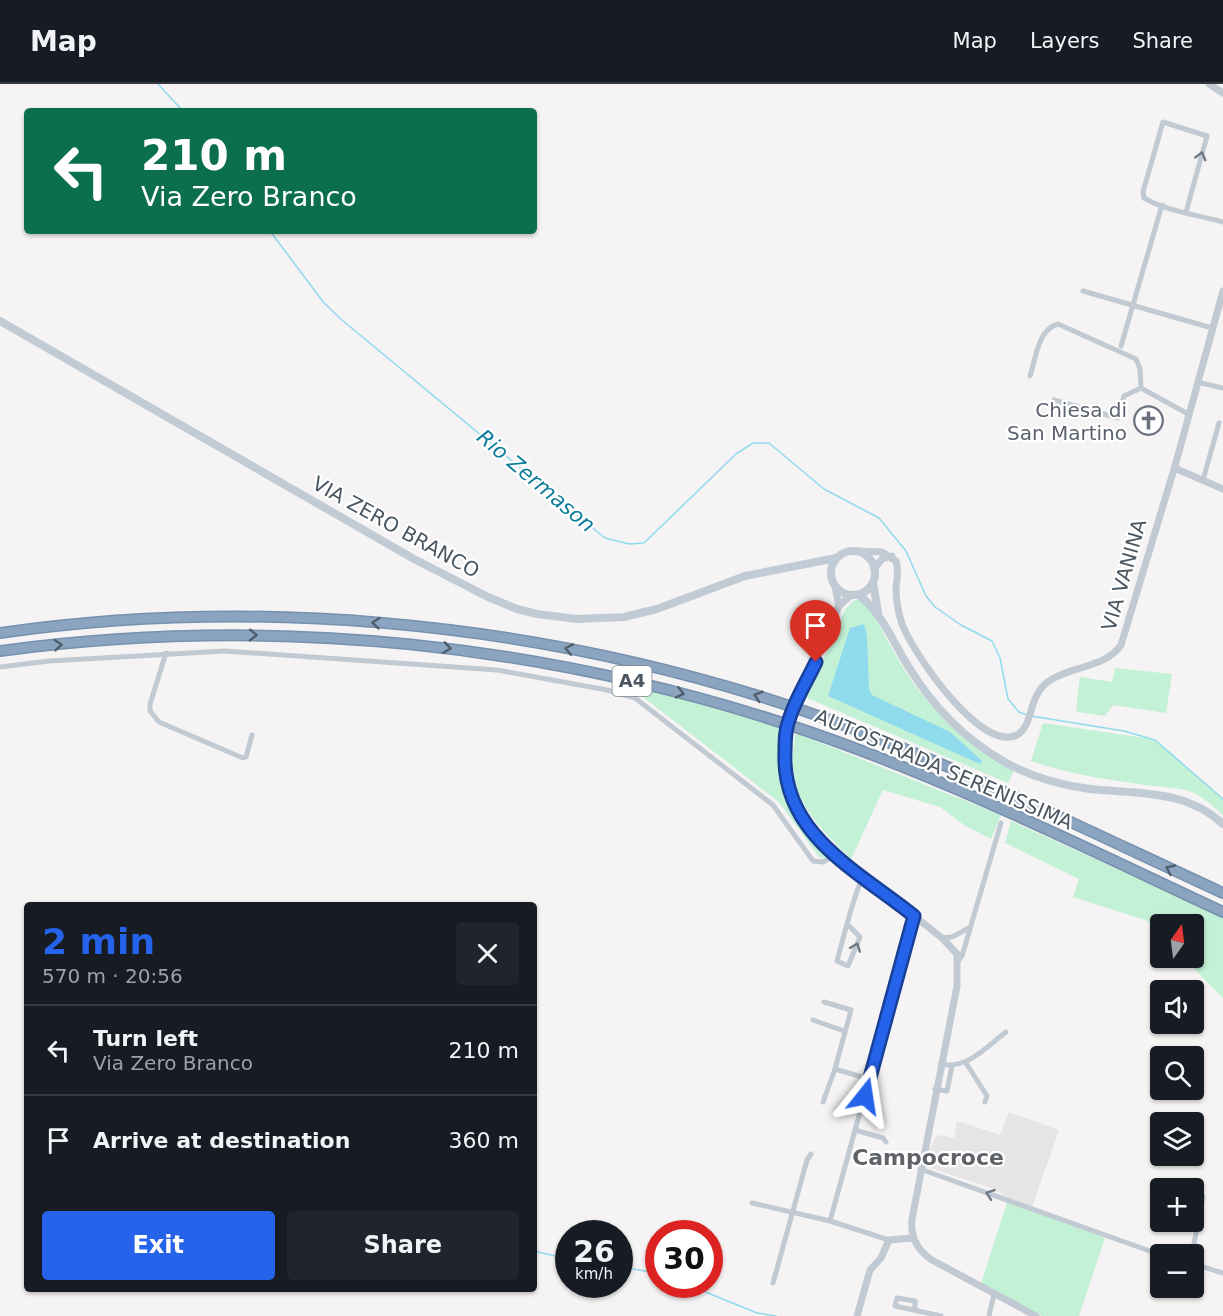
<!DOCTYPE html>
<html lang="en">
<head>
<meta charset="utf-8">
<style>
  body { margin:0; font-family:"DejaVu Sans",sans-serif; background:#20242c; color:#f1f3f6; height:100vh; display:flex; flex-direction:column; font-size:22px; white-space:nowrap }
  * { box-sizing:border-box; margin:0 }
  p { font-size:20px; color:#9ea1a6 }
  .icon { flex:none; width:33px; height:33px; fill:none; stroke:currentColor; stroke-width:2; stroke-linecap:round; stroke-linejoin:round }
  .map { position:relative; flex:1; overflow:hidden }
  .sheet { position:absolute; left:24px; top:818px; width:513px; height:390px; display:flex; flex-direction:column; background:#171b24; border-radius:6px; box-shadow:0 2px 4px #0004 }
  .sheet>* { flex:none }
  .guide { position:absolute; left:24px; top:24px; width:513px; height:126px; border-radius:6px; box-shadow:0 2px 4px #0004; background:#0b6e4f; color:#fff; overflow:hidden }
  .needle { width:39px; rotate:14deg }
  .controls { position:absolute; left:1150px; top:830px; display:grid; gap:12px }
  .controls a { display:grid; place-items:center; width:54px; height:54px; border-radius:6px; background:#171b24; box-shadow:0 2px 4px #0004; font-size:30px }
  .speed { position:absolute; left:555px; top:1136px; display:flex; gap:12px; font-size:30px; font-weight:700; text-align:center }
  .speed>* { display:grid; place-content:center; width:78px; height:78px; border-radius:50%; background:#171b24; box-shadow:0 2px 4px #0004; line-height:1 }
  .speed small { font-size:15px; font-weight:400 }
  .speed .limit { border:9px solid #d22; background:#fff; color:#111 }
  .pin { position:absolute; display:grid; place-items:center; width:51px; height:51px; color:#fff; margin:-62px -26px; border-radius:50% 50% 50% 0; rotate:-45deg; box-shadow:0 0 6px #0007 }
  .pin .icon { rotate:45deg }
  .me { position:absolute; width:66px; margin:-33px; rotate:15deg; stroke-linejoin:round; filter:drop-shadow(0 0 4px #0008) }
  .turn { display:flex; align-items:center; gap:21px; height:126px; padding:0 18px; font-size:27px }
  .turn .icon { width:78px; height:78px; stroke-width:2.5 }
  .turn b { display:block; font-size:42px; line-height:51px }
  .round { display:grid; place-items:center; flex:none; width:63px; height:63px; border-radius:6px; background:#20242c }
  .summary { display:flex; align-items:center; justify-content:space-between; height:102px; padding:0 18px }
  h1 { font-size:36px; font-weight:800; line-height:45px; color:#2563eb }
  .button { display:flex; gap:12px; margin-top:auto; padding:12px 18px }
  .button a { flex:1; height:69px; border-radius:6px; background:#2563eb; color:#fff; font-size:24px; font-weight:800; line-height:69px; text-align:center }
  .button a+a { background:#20242c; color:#f1f3f6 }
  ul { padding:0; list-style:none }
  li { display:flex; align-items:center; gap:18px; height:90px; padding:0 18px; border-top:2px solid #363941 }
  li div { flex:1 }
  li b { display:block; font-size:22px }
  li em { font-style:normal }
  header { display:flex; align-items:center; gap:36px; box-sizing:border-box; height:84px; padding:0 30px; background:#171b24; border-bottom:2px solid #363941 }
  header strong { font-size:28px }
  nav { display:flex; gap:33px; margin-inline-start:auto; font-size:21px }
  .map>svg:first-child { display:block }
  .education { fill:#e6e4e5 }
  .green { fill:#c3f1d5 }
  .water { fill:#90daee }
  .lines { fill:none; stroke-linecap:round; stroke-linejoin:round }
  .stream { stroke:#90daee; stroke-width:1.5 }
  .motorway-casing { stroke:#7690ad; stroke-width:12 }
  .minor { stroke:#c1cad2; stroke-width:5 }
  .tertiary { stroke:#c1cad2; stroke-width:7 }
  .secondary { stroke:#c1cbd6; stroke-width:8 }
  .motorway { stroke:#8ba5c1; stroke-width:9 }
  .tertiary-bridge { stroke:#c1cad2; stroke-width:7 }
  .oneway { stroke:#6e7983 }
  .oneway2 { stroke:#505e6b }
  .route-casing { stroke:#184099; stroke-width:15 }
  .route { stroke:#2563eb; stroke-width:10 }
  .labels { text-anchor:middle; stroke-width:4.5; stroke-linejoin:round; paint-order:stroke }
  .shield { fill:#fff; stroke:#808990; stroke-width:1.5 }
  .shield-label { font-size:18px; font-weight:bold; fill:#4a5661 }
  .worship-label { font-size:20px; fill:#5b616d; stroke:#fff; text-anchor:end }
  .street-label { font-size:20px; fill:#4a5661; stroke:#fff }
  .water-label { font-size:21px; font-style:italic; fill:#0c7c9b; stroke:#fff }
  .quarter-label { font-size:22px; font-weight:bold; fill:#5f6368; stroke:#fff }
</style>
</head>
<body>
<header>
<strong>Map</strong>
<nav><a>Map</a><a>Layers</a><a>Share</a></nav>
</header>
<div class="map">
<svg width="1223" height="1232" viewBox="0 0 1223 1232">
  <rect width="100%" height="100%" fill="#f5f3f3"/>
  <!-- education -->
  <polygon class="education" points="1009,1028 1059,1046 1032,1123 1006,1113 994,1105 928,1083 930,1064 936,1053 940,1051 954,1054 957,1037 1000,1051"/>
  <!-- green -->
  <g class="green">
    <path d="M858 515 867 519C883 547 897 577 916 603 942 638 978 664 1014 687L1008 699 807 614 845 526 852 518Z"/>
    <polygon points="1115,584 1172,590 1166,629 1113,621 1105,632 1078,628 1076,625 1080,593 1112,598"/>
    <path d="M641 603 782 644C775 694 787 739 830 770L825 774 819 773 779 718 643 613 639 609Z"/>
    <path d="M1043 639 1151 655 1168 666 1223 716V731C1213 722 1202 712 1189 707 1172 702 1156 703 1139 700 1102 695 1066 689 1031 677Z"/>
    <path d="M796 649 1001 731 991 755 964 741 940 723 883 706 851 775C812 736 782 708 796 649Z"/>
    <polygon points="1011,737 1223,833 1223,914 1183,873 1194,873 1194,840 1161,840 1161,851 1148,837 1073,813 1079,795 1005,759"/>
    <polygon points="1008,1115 1105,1154 1079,1232 1042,1232 981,1200"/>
  </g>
  <!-- water -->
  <polygon class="water" points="864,540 867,552 869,605 872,611 950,648 982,677 980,680 828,612 850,544"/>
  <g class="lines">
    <!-- stream -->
    <g class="stream">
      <polyline points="158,0 183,27"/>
      <polyline points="270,147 324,219 342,236 605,454 629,460 644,459 736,370 753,359 769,359 824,405 879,434 906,467 926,512 935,523 961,541 992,557 1000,574 1008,615 1019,628 1027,631"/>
      <polyline points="1031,632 1124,647 1155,656 1223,715"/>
      <polyline points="534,1167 568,1175"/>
      <polyline points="620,1183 658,1189"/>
      <polyline points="686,1200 757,1229 776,1232"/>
    </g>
    <defs>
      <g id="motorway">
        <path d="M0 549C251 513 516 537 759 612 919 662 1071 739 1223 809"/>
        <path d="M0 567C271 530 548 559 807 647 950 696 1086 764 1223 828"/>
      </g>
    </defs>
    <!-- motorway casing -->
    <use href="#motorway" class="motorway-casing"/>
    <!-- minor -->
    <g class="minor">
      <path d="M1186 128 1207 52 1163 38 1143 108 1144 114C1166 127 1198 131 1223 138"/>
      <polyline points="1083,207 1212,244"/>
      <polyline points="1121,262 1162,121"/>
      <path d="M1030 292C1036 274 1038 245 1058 240L1136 275 1140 285 1141 304"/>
      <polyline points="1197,298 1223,304"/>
      <polyline points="1141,304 1188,330"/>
      <polyline points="1054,316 1118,334 1124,312 1141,304"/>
      <polyline points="1203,396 1219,339"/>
      <polyline points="166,569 150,620 150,627 159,638 243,674 246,673 252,651"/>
      <polyline points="0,583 49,577 225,567 497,586 607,606 635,614 773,721 813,777 823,778 835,771"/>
      <path d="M847 840 860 853 848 882 837 877C845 849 851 819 863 792"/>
      <polyline points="942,854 952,853 969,844"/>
      <polyline points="958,877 962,872 1001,739"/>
      <polyline points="824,918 851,926 835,985 869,995"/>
      <polyline points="813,936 844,947"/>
      <polyline points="966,979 987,1012 985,1018"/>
      <path d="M940 980C967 986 986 963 1006 948"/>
      <polyline points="935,1005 947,1007 952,982"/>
      <polyline points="823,1018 835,985"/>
      <polyline points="855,1046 883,1054 886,1058"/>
      <polyline points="920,1085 1161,1171"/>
      <polyline points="752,1119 830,1137 889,1156"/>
      <polyline points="830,1137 914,832"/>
      <polyline points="1192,1170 1203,1113"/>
      <polyline points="1194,1180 1223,1189"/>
      <polyline points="773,1199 807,1076 811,1070"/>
      <polyline points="915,1226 915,1217 897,1214 895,1222 941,1232"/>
      <polyline points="989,1232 994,1210"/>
    </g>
    <!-- tertiary -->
    <g class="tertiary">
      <polyline points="1209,0 1223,9"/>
      <polyline points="1175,382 1179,386 1223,405"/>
      <path d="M857 467 882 468 896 477C899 485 897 495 896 504 896 516 898 528 902 540 913 569 981 669 1017 651 1033 642 1028 616 1045 600 1066 582 1105 585 1121 561L1175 382 1223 207"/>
      <polyline points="874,485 882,475 892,472"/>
      <polyline points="835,503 839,522"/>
      <polyline points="800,611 839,522 851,511"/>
      <path d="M785 651C784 678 785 703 797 727 811 758 844 777 870 797 894 816 918 835 942 854L957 870V902L912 1135C910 1153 917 1166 932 1176L1036 1232"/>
      <polyline points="857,1232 870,1186 881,1174 889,1156 913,1154"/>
    </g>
    <!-- secondary -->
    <g class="secondary">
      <polyline points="0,237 414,475 488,513 517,525 537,530 577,535 624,533 657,525 745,492 836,474"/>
      <circle cx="853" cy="489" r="22"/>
      <polyline points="873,499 878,528"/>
      <path d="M859 511C883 530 893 559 910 585 933 622 965 655 1003 677 1029 692 1060 701 1090 705 1137 710 1185 705 1223 740"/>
    </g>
    <!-- motorway -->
    <use href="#motorway" class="motorway"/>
    <!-- tertiary-bridge -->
    <polyline class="tertiary-bridge" points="785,651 789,636 800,611"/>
  </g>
  <!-- one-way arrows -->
  <defs><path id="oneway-chevron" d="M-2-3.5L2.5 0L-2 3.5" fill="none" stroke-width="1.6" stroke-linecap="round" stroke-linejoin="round" transform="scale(1.5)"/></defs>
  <g class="oneway">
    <use href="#oneway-chevron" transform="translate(1201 72) rotate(-75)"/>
    <use href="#oneway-chevron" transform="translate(856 863) rotate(-69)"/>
    <use href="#oneway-chevron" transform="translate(990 1110) rotate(-160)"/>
  </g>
  <g class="oneway2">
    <use href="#oneway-chevron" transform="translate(376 539) rotate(-175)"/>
    <use href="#oneway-chevron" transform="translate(253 551) rotate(1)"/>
    <use href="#oneway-chevron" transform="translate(58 561) rotate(-5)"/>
    <use href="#oneway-chevron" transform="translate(447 564) rotate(8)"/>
    <use href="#oneway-chevron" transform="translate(569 565) rotate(-169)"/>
    <use href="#oneway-chevron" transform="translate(680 609) rotate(14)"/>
    <use href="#oneway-chevron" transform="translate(758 612) rotate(-163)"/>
    <use href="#oneway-chevron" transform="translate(1170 785) rotate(-155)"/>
  </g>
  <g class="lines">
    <defs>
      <path id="route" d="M816 578C807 597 795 616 789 636 785 646 785 657 785 668 781 750 858 787 914 832L865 1012"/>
    </defs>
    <!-- route casing -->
    <use href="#route" class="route-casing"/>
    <!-- route -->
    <use href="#route" class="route"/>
  </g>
  <!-- icons -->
  <defs>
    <symbol id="church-ring" viewBox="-11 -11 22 22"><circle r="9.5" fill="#fff" stroke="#6b7280" stroke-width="1.5"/><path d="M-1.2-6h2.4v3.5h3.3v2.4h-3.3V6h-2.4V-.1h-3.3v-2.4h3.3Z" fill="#6b7280"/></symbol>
  </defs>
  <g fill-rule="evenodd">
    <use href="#church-ring" x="1132" y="320" width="33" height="33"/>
  </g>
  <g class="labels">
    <!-- shield labels -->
    <rect class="shield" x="612.5" y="582" width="39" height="30" rx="4.5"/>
    <g class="shield-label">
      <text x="632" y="603">A4</text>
    </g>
    <!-- worship labels -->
    <g class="worship-label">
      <text x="1127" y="333">Chiesa di<tspan x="1127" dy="23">San Martino</tspan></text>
    </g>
    <!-- street labels -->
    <g class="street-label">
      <text transform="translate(396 443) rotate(29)" y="7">VIA ZERO BRANCO</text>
      <text transform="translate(1124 491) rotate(-74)" y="7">VIA VANINA</text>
      <text transform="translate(944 685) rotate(23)" y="7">AUTOSTRADA SERENISSIMA</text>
    </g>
    <!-- water labels -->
    <g class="water-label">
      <text transform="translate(536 397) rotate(40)" y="7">Rio Zermason</text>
    </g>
    <!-- quarter labels -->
    <g class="quarter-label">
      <text x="928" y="1081">Campocroce</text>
    </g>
  </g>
</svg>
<div class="controls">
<a><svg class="needle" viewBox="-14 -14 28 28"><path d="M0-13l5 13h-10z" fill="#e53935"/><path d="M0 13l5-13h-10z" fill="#9ea1a6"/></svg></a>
<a><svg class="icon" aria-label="sound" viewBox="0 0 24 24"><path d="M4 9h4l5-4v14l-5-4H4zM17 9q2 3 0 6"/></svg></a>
<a><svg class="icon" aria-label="search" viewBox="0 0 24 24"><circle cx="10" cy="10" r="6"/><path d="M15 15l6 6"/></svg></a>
<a><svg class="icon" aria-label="layers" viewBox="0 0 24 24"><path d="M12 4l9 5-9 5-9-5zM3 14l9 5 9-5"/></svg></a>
<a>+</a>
<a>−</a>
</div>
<div class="speed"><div>26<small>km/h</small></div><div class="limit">30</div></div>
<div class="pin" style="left:816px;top:578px;background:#d93025"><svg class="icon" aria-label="arrive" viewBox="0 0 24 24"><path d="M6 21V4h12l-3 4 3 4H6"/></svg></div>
<svg class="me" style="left:865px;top:1012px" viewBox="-20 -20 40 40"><path d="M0-17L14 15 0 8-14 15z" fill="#2563eb" stroke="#fff" stroke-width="4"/></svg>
<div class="guide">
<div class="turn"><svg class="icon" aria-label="left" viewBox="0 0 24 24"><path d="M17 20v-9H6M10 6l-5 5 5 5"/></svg><div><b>210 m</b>Via Zero Branco</div></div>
</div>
<section class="sheet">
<div class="summary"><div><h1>2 min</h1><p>570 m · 20:56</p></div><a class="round"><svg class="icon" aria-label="close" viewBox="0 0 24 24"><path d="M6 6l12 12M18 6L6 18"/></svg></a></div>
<ul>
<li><svg class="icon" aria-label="left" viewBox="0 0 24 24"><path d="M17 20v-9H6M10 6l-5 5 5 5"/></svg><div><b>Turn left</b><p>Via Zero Branco</p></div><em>210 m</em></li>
<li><svg class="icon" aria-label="arrive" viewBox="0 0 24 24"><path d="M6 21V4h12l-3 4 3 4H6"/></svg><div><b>Arrive at destination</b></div><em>360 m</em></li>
</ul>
<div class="button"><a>Exit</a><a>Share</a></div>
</section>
</div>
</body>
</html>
